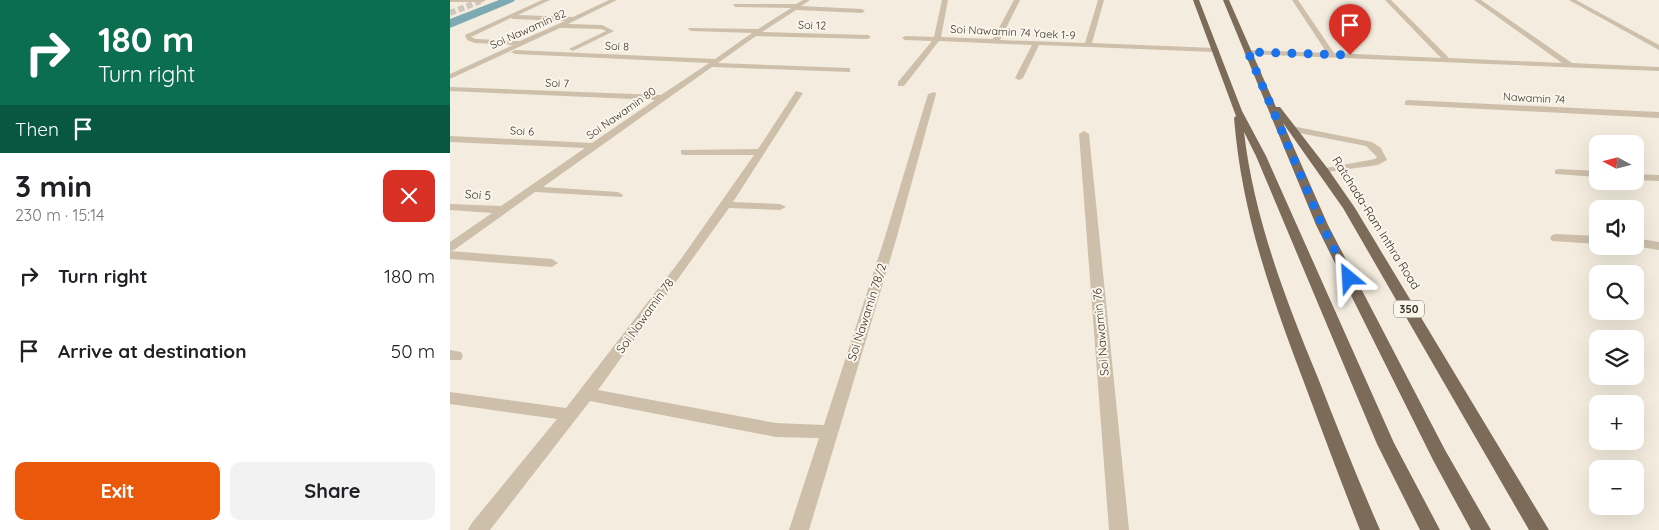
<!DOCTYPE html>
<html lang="en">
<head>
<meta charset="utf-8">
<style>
  body { margin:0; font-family:Quicksand,sans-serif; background:#f2f2f2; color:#202124; height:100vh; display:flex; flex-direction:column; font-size:19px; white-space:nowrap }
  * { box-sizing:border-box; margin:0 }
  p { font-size:16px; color:#757577 }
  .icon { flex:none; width:28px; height:28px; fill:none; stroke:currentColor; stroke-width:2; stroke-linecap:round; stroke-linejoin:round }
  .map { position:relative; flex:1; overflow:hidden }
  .drawer { display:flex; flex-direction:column; background:#fff; width:450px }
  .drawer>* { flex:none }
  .guide { background:#0b6e4f; color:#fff; overflow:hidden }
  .needle { width:32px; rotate:277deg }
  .controls { position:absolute; left:1139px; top:135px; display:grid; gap:10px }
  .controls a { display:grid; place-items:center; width:55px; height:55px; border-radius:10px; background:#fff; box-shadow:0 5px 20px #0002; font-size:25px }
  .pin { position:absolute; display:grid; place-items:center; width:42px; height:42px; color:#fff; margin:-51px -21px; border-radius:50% 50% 50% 0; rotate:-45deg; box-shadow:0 0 5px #0007 }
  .pin .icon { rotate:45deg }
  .me { position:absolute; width:55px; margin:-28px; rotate:333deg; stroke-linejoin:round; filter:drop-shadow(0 0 4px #0008) }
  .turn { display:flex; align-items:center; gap:18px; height:105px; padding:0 15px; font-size:22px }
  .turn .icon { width:65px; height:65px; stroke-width:2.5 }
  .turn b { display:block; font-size:35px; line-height:42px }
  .then { display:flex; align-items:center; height:48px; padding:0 15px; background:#0003; gap:10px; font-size:19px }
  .round { display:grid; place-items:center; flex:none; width:52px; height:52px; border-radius:10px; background:#f2f2f2 }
  .overview { display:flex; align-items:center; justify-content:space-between; height:85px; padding:0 15px }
  h1 { font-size:30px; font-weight:700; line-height:38px }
  .cta { display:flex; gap:10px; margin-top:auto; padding:10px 15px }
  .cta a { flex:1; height:58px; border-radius:10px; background:#ea580c; color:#fff; font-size:20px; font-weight:700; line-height:58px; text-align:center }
  .cta a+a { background:#f2f2f2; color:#202124 }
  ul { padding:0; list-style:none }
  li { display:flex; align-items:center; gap:15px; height:75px; padding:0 15px }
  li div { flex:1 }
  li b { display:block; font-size:19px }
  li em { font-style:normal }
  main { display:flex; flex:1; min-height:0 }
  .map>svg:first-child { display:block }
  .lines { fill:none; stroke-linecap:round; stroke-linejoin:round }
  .canal { fill:#7da9b2; fill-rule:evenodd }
  .minor-tunnel { stroke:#cfc7bb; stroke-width:6; stroke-dasharray:6 3; stroke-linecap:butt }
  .minor { fill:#cdbfaa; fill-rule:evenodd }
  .major { fill:#7d6b5a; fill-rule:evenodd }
  .route { stroke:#1a73e8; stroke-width:9; stroke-dasharray:0 16.2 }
  .labels { text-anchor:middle; stroke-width:4; stroke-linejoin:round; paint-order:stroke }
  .far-street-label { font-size:11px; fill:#3a312a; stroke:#fbf6ec }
  .shield { fill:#fbf6ec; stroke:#746c64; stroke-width:1 }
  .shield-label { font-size:11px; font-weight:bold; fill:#3a312a }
  .street-label { font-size:12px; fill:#3a312a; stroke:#fbf6ec }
</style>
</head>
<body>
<main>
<section class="drawer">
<div class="guide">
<div class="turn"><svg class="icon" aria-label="right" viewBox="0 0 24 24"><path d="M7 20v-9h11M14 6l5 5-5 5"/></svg><div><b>180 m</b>Turn right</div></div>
<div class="then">Then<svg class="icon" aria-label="arrive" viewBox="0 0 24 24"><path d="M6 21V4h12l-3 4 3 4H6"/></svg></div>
</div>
<div class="overview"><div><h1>3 min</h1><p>230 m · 15:14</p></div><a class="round" style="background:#d93025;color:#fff"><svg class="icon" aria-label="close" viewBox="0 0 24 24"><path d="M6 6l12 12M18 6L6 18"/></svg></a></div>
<ul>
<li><svg class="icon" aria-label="right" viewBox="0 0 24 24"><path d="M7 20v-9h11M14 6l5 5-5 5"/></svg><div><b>Turn right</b></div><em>180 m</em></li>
<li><svg class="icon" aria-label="arrive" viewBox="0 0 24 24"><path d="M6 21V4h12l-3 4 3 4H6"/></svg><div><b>Arrive at destination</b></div><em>50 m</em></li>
</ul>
<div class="cta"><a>Exit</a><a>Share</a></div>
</section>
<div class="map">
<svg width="1209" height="530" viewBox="0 0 1209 530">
  <rect width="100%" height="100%" fill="#f4eddf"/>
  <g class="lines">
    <!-- canal -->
    <polygon class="canal" points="49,0 65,0 63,2 0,28 0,19"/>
    <!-- minor-tunnel -->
    <polyline class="minor-tunnel" points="0,13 33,0"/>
    <!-- minor -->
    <g class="minor">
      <polygon points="0,0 36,0 33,2 0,2"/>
      <path d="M92 0H100L68 15 123 17 159 0H167L118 24 152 25 164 31 123 51 119 49 121 48 156 31 151 29 110 28 0 79V74L63 45 25 43 17 40 15 35ZM61 18 63 19 115 21 70 41 26 39 21 37Z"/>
      <polygon points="353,0 360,0 351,6 412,9 415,11 412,13 346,10 312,32 418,35 421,37 418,39 306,36 268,63 397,68 400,68 400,72 262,67 93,187 168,192 173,195 172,197 85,192 4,250 0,251 0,242 42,213 0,210 0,204 51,206 135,148 0,142 0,136 142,143 205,100 0,91 0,87 211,95 259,63 65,54 61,52 65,50 265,59 302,33 241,31 238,29 239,28 308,29 341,8 285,7 283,4 346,4"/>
      <polygon points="492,0 498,0 491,37 543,39 564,0 570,0 550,40 635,43 648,0 654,0 642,43 765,48 769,50 765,52 589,45 573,78 569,80 565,78 582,45 489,41 454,86 448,86 448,82 482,41 455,40 452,38 455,36 484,37"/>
      <polygon points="842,0 848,0 884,53 991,58 935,0 941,0 999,58 1112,63 1024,0 1031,0 1122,63 1209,67 1209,71 795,54 794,52 798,50 877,53"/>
      <polygon points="1119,0 1126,0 1209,45 1209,50"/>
      <polygon points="346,91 353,93 283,202 330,204 336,207 330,210 279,208 148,390 326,423 374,425 434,240 478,94 485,92 486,94 446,240 359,530 339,530 369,438 326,437 140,401 40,530 18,530 21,524 107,419 0,404 0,392 116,408 231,259 304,155 234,155 231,154 231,150 308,149"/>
      <polygon points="958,100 1209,112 1209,118 955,105 955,101"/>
      <polygon points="842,126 922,142 931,148 937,160 928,165 870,173 870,169 925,159 927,157 916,146 839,131 837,129"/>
      <polygon points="634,131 639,134 679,530 659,530 629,134"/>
      <polygon points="1109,169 1148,171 1148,177 1105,174 1105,170"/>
      <polygon points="1185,174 1209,175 1209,181 1185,180"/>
      <polygon points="1106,234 1148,236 1148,244 1102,241 1100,238 1102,235"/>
      <polygon points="1185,238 1209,242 1209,250 1185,246"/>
      <polygon points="0,251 102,259 108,263 102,267 0,259"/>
      <polygon points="0,350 11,352 13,356 11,360 0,360"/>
    </g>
    <!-- major -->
    <g class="major">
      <path d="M743 0H749L792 111 816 156 944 443 990 530H970L927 444 806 156 794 132C804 218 835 298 868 378 888 429 908 480 930 530H910C891 482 873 433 855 385 821 295 792 215 784 118L786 116Z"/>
      <polygon points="773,0 779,0 826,107 830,107 878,169 905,208 1099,530 1079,530 893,208 833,123 878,225 995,450 1041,530 1021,530 983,460 866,225"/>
    </g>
  </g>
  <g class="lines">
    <!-- route -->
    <polyline class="route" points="899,278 872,225 798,52 900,55"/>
  </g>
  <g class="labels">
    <!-- far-street labels -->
    <g class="far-street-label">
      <text transform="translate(362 25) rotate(2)" y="4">Soi 12</text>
      <text transform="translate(78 29) rotate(-24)" y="4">Soi Nawamin 82</text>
      <text transform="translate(563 32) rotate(3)" y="4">Soi Nawamin 74 Yaek 1-9</text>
      <text transform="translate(167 46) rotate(2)" y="4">Soi 8</text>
      <text transform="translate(107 83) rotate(2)" y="4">Soi 7</text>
      <text transform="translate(1084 98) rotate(3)" y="4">Nawamin 74</text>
      <text transform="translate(171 113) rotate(-35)" y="4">Soi Nawamin 80</text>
      <text transform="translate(72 131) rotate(3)" y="4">Soi 6</text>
    </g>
    <!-- shield labels -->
    <rect class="shield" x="944" y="300.5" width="30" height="17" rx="4"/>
    <g class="shield-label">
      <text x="959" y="313">350</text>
    </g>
    <!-- street labels -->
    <g class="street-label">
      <text transform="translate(28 195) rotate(4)" y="4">Soi 5</text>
      <text transform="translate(926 223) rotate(58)" y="4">Ratchada-Ram Inthra Road</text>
      <text transform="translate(417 312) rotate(-72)" y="4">Soi Nawamin 78/2</text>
      <text transform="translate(195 316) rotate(-54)" y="4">Soi Nawamin 78</text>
      <text transform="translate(651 332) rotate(-95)" y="4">Soi Nawamin 76</text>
    </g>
  </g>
</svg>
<div class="controls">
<a><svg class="needle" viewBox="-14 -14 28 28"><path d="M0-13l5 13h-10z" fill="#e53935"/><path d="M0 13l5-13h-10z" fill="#757577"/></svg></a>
<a><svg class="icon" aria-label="sound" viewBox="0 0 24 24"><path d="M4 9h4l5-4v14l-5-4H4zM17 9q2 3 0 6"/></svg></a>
<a><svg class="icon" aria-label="search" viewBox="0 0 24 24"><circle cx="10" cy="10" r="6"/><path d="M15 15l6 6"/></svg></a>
<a><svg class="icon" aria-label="layers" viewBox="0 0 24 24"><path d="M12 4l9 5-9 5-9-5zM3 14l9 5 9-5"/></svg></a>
<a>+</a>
<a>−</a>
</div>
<div class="pin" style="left:900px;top:55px;background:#d93025"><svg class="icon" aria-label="arrive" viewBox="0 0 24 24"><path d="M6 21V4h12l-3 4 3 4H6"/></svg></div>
<svg class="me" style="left:899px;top:278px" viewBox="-20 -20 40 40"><path d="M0-17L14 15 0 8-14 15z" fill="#1a73e8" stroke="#fff" stroke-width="4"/></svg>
</div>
</main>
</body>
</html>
